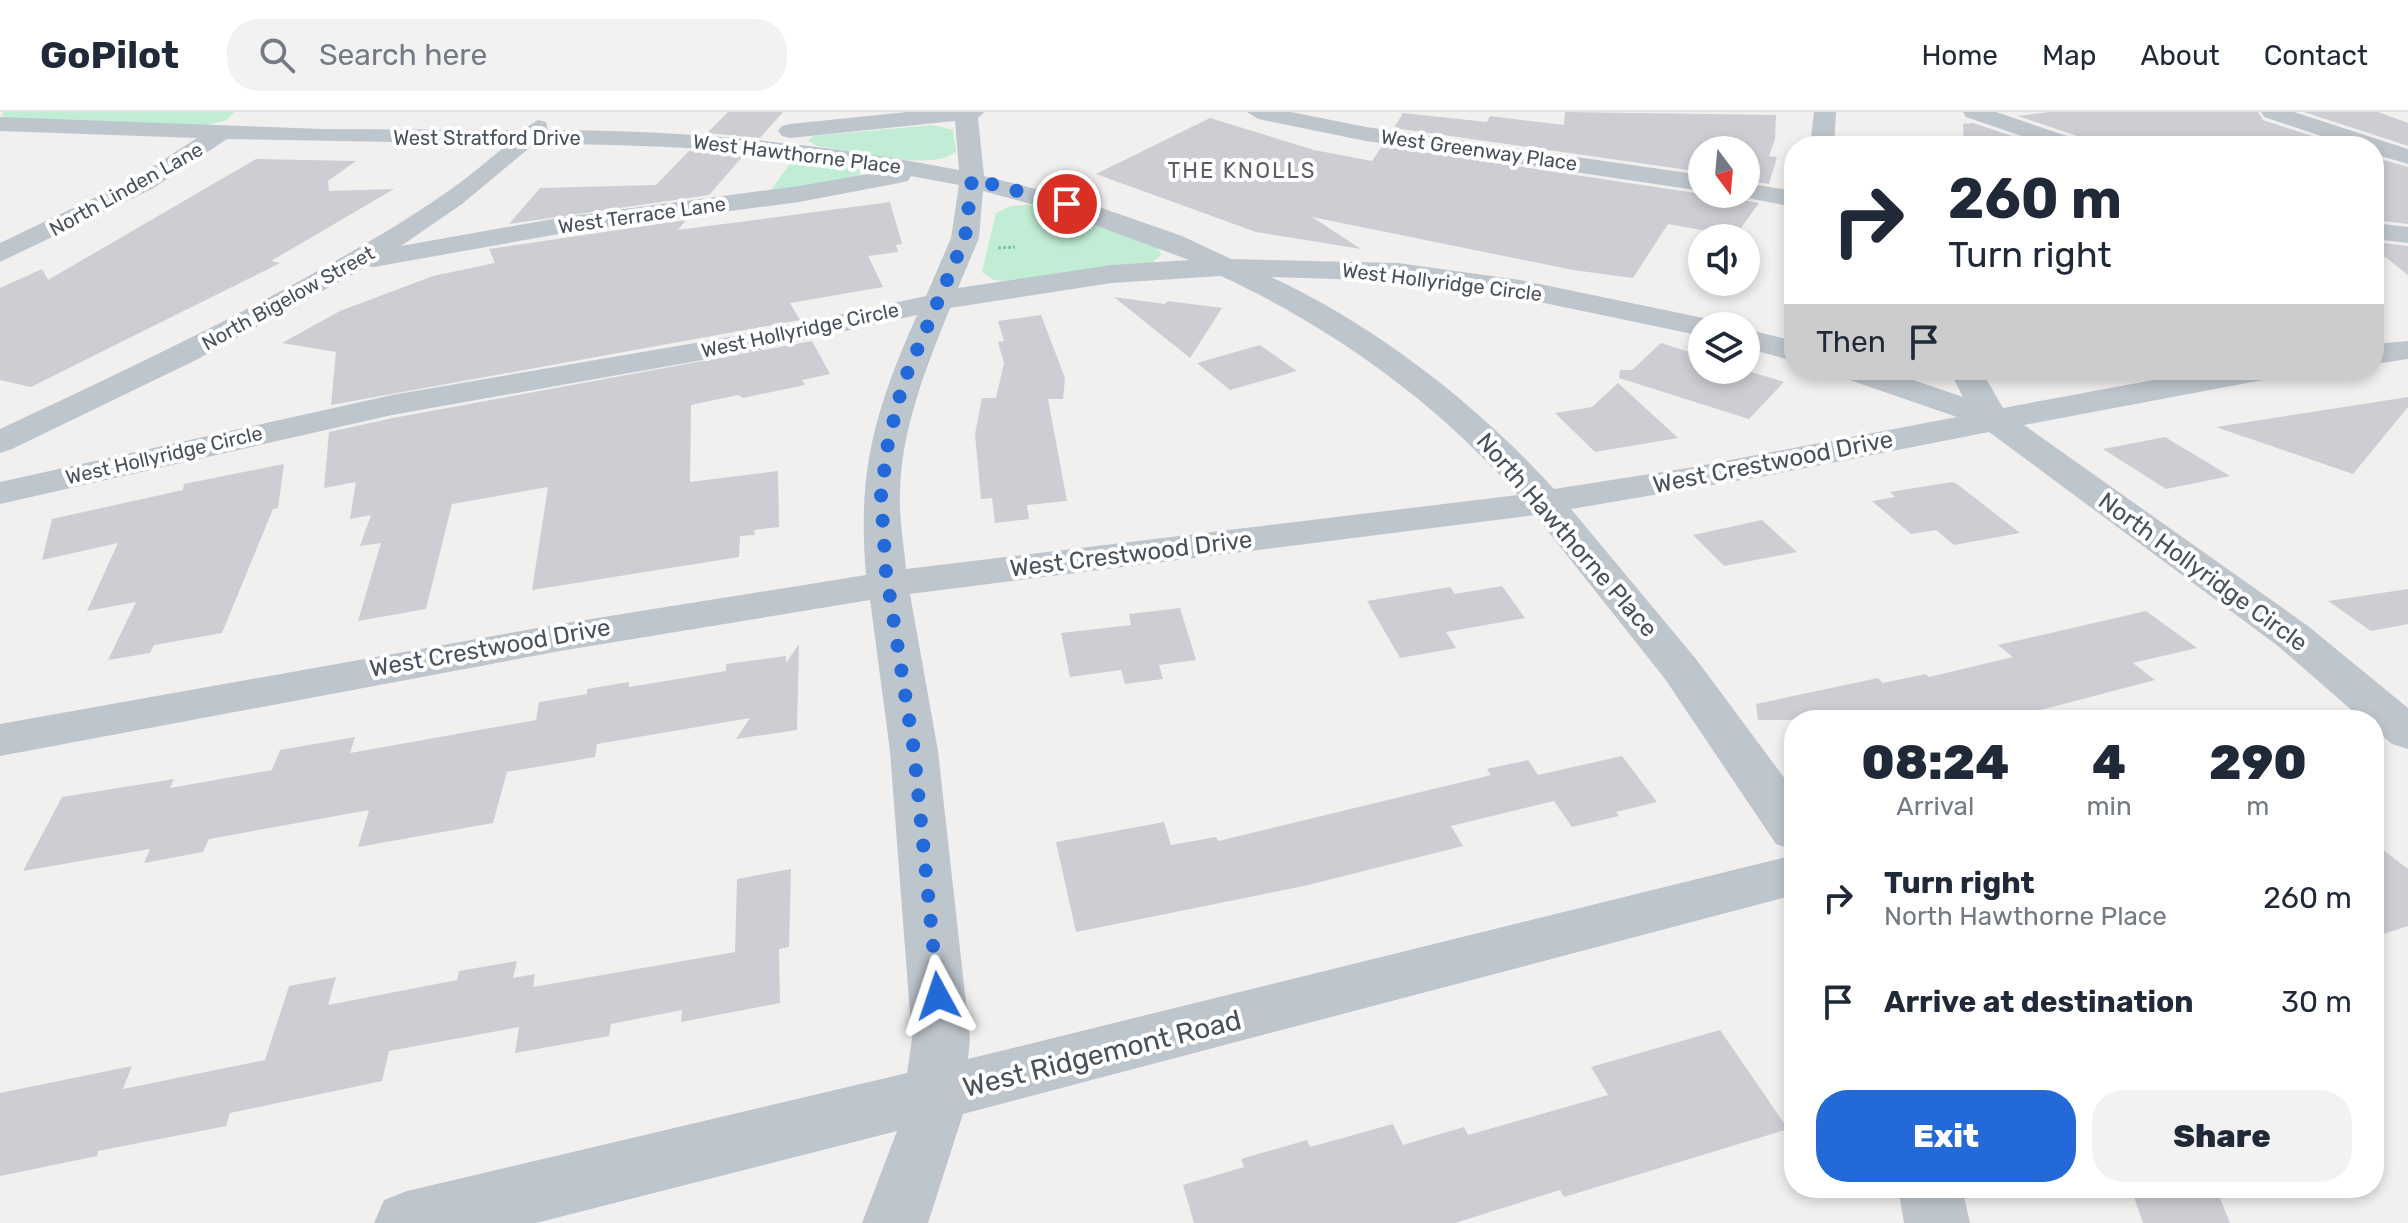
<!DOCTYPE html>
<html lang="en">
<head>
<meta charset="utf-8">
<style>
  body { margin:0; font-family:Rubik,sans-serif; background:#f2f2f3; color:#1f2937; height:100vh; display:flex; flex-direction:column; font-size:30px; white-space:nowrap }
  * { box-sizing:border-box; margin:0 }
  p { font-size:26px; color:#747a83 }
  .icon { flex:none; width:44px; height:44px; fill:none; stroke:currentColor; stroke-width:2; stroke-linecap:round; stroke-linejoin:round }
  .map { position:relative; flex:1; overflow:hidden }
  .drawer { position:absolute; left:1784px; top:598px; width:600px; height:488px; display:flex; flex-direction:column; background:#fff; border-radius:32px; box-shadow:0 4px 12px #0003 }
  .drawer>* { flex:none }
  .top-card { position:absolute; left:1784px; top:24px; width:600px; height:244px; border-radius:32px; box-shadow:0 4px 12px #0003; background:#fff; color:#1f2937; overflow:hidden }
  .needle { width:52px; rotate:164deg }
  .tools { position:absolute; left:1688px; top:24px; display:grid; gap:16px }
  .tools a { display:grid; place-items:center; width:72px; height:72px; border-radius:50%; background:#fff; box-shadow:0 4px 12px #0003; font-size:40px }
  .pin { position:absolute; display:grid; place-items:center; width:68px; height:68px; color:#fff; margin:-34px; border:4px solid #fff; border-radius:50%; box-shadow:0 2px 8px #0007 }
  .me { position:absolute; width:88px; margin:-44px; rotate:355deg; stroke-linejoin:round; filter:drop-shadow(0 0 6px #0008) }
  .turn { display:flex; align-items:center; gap:28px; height:168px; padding:0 32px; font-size:36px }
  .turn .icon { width:104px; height:104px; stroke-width:2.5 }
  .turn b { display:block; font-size:56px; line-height:68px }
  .then { display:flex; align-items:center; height:76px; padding:0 32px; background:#0003; gap:16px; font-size:30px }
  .eta { display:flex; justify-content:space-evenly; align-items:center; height:136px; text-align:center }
  .eta b { font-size:48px; font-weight:800; line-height:56px }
  .action { display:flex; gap:16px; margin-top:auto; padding:16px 32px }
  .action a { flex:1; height:92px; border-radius:32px; background:#2369d7; color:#fff; font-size:32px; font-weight:800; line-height:92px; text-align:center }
  .action a+a { background:#f2f2f3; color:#1f2937 }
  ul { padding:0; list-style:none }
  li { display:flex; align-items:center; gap:24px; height:104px; padding:0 32px }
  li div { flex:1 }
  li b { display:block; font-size:30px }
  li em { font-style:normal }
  header { display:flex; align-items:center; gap:48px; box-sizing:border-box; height:112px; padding:0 40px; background:#fff; border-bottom:2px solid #e0e1e3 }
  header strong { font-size:38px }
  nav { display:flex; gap:44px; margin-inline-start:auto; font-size:28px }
  .search { width:560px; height:72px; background:#f2f2f3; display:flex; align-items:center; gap:20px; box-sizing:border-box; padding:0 28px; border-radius:32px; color:#747a83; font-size:30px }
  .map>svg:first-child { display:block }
  .green { fill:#c0edd3 }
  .building { fill:#ccced3 }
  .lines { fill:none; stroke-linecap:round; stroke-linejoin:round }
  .path { stroke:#7ac9a6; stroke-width:3; stroke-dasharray:3 2; stroke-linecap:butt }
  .street { fill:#bec6cd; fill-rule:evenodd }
  .route { stroke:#2369d7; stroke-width:14; stroke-dasharray:0 25.2 }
  .labels { text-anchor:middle; stroke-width:8; stroke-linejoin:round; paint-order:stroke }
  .far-street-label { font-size:20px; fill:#48515c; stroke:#fff }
  .far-neighbourhood-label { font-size:22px; letter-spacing:2px; fill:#5c5f64; stroke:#fff }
  .street-label { font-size:24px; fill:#48515c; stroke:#fff }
  .near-street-label { font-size:28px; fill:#48515c; stroke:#fff }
</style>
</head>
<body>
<header>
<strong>GoPilot</strong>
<div class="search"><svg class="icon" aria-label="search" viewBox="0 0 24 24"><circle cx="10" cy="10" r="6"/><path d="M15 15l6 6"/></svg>Search here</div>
<nav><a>Home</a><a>Map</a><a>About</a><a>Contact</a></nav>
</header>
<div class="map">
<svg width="2408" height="1111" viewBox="0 0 2408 1111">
  <rect width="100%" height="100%" fill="#f2efef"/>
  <!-- green -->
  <g class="green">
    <polygon points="4,0 234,0 227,8 198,15 8,6 2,4"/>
    <path d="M933 13 953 18 956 39C936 61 847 38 817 34L808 29 813 24Z"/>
    <polygon points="794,46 855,55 860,58 860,62 856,66 769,81"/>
    <polygon points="1026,93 1038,94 1146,130 1158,136 1161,143 1151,152 1003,169 994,168 982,160 996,101 1011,94"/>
  </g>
  <!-- building -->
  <g class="building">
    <polygon points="728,0 783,0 760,26 707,21"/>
    <polygon points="1565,0 1776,3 1775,27 1769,44 1777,45 1769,72 1746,68 1746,38 1702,38 1702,60 1394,16 1403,1 1487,10 1490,4 1564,13"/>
    <polygon points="2049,0 2258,0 2263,8 2342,34 2089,34 2083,26 2018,4"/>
    <polygon points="2304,0 2378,0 2408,11 2408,34"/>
    <polygon points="1210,6 1314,38 1372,49 1382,34 1702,82 1732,82 1736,87 1759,91 1735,124 1668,112 1633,166 1573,158 1312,105 1361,137 1256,120 1096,62"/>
    <polygon points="1973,11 2042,34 1964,34 1963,12"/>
    <polygon points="689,39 744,43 709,83 509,112 540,76 656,73"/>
    <polygon points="2374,45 2408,55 2408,112 2374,108"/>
    <polygon points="256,47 356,49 328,69 329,79 394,77 271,149 280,151 31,275 0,268 0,176 42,157 48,168"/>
    <polygon points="890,90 902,132 896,133 898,140 868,144 883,175 790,191 800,208 331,293 336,240 282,231 340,199 433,164 495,151 489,137 686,108 678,118"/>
    <polygon points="2374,130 2408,134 2408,163 2374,136"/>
    <polygon points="1114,185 1165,192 1168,189 1222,196 1190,246"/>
    <polygon points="1041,203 1065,266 1063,287 1048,287 1067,389 1027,393 1029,407 995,411 992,386 981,387 975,322 982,286 996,286 1004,251 998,230 1004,229 998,209"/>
    <polygon points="812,229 830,262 802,268 805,273 743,286 738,283 691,293 690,370 778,359 779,415 754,418 755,423 740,424 739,445 532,478 548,375 452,392 426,497 358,509 381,431 360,434 371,403 350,407 356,370 324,376 329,320 393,306"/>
    <polygon points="1661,231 1702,244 1702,258 1745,258 1784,270 1749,307 1619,266 1620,258 1632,258"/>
    <polygon points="1260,233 1297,259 1230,278 1197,251"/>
    <polygon points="1618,271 1678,326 1595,340 1555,301 1592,295"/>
    <polygon points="2408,285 2408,295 2353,362 2216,315"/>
    <polygon points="2165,325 2230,364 2166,377 2103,337"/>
    <polygon points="284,352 278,396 273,397 222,521 154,533 150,541 108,548 136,490 87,499 118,431 42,448 52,407 183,378 184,372"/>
    <polygon points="1952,370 1957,372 2020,421 1954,433 1936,418 1911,422 1872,389 1895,385 1890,380"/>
    <polygon points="1762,408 1797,440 1724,454 1693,423"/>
    <polygon points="1502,474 1525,506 1446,520 1456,536 1400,546 1367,489 1450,475 1455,482"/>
    <polygon points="2408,477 2408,512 2371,519 2328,489"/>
    <polygon points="1180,496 1196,548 1159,553 1163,567 1125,572 1121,558 1070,565 1061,521 1131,513 1129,502"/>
    <polygon points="2146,499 2197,536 2133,551 2155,568 2002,608 1758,608 1756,592 1878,566 1883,571 1926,562 1929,565 2013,545 1998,533"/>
    <polygon points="799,532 797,618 736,627 750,606 597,632 595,645 507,660 493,711 358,735 369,698 209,727 203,740 144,751 150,737 23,759 62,685 174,667 170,676 272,658 280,638 355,625 350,641 536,608 539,590 587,582 587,577 629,570 629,575 726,559 726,552 786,544 786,551"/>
    <polygon points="1622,644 1657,690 1616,700 1619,704 1572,715 1554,689 1451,714 1463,734 1304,774 1076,820 1056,730 1164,710 1171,733 1216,725 1218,729 1491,663 1487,657 1528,648 1538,663"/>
    <polygon points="2374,731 2408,757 2408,814 2374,825"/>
    <polygon points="791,757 789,835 779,837 780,891 681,910 682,898 611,912 609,924 515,941 519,915 389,939 382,969 230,1001 226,1014 98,1039 97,1044 0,1064 0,981 132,954 123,977 265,948 289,874 336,865 328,893 457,868 459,859 517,849 513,866 535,862 533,875 735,840 737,767"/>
    <polygon points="1720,918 1788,1017 1564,1085 1560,1078 1455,1111 1194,1111 1183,1073 1244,1055 1241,1047 1307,1028 1310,1035 1393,1012 1403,1033 1464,1015 1468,1023 1608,983 1591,955"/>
    <polygon points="2131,1076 2216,1076 2230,1111 2143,1111"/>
  </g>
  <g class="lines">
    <!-- path -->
    <polyline class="path" points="998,136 1015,135"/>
    <!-- street -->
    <g class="street">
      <path d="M907 0H984L978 6 984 64 1076 87 1182 124 1231 147 1398 151 1520 168 1713 208 1717 214H1702V224L1520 186 1398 169 1271 165C1375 213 1478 293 1554 377L1688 356 1957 305 1841 265 1836 258H1884L1963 285 1949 258H1981L2003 296 2207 258H2279L2274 265 2263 268 2024 313 2308 514 2408 596V637L2392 632 2374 617V608H2363L2278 534 1989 320 1771 363 1571 397 1696 547 1794 679V738L1776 732 1665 567 1535 403 910 482 938 639 970 927 968 947 1794 743V783L963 1002 928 1111H862L897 1019 536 1111H374L384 1088 407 1079 907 961 912 927 890 639 870 488 560 539 0 644V612L560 512 866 463C857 358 875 298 917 203L759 238 392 303 0 392V370L392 283 759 220 926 184 951 126 959 73 911 64 908 69 899 71 799 90 564 121 374 155 368 154 196 248 12 337 0 341V317C103 269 205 221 305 166 375 127 448 86 507 32L227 27 152 77 0 150V131L134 67 197 26 0 19V5L323 17 522 18 538 8 546 10 548 18C686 18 823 31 959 58L955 9 790 26 782 24 778 19 782 14 790 12ZM534 32C651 32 770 38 885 59L799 74 564 105 401 134 462 92ZM983 79 1057 99 1189 148 1112 153 958 176 979 126ZM1221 164C1333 216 1436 290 1518 383L906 457C904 433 899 407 900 382 901 317 926 256 950 196L1112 171Z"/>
      <polygon points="1247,0 1291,0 1366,15 1702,63 1702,79 1366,29 1258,7"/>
      <polygon points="1814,0 1836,0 1834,34 1810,34"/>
      <polygon points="1963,0 1996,0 2082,29 2086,34 2051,34 1966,5"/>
      <polygon points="2261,0 2294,0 2408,37 2408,52 2374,42 2374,34 2351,34 2264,5"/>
      <polygon points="1746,71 1794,79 1794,95 1737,84 1735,82 1746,82"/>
      <polygon points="2374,111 2408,115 2408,131 2374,127"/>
      <polygon points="1746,217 1794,229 1794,249 1746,236"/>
      <polygon points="2408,229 2408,247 2374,252 2374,232"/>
      <polygon points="1898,1076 1962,1076 1970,1111 1904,1111"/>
    </g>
  </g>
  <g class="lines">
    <!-- route -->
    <polyline class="route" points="938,884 914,639 886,460 881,383 888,331 903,271 965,126 972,67 1067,92"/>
  </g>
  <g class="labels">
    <!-- far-street labels -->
    <g class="far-street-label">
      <text x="487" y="33">West Stratford Drive</text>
      <text transform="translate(1479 38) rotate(8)" y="7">West Greenway Place</text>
      <text transform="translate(797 42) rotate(7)" y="7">West Hawthorne Place</text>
      <text transform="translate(126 77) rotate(-29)" y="7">North Linden Lane</text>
      <text transform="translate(642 103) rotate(-8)" y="7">West Terrace Lane</text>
      <text transform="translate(1442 170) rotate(7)" y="7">West Hollyridge Circle</text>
      <text transform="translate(288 186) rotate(-29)" y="7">North Bigelow Street</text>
      <text transform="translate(800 218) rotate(-12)" y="7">West Hollyridge Circle</text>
      <text transform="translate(164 343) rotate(-13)" y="7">West Hollyridge Circle</text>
    </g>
    <!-- far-neighbourhood labels -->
    <g class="far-neighbourhood-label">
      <text x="1242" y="66">THE KNOLLS</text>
    </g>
    <!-- street labels -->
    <g class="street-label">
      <text transform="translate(1773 350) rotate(-11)" y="8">West Crestwood Drive</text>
      <text transform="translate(1567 423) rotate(49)" y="8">North Hawthorne Place</text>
      <text transform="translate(1131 442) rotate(-7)" y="8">West Crestwood Drive</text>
      <text transform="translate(2203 460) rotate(36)" y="8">North Hollyridge Circle</text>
      <text transform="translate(490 536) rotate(-10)" y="8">West Crestwood Drive</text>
    </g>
    <!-- near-street labels -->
    <g class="near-street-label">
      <text transform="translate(1102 941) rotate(-14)" y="10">West Ridgemont Road</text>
    </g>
  </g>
</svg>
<div class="tools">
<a><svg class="needle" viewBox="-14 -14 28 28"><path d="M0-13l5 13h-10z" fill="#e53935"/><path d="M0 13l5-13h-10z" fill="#747a83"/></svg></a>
<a><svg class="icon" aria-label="sound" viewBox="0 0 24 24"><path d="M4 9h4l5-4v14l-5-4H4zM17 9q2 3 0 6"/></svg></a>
<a><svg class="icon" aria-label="layers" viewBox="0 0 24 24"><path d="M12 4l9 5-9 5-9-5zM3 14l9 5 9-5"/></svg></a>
</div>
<div class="pin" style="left:1067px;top:92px;background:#d93025"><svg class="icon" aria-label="arrive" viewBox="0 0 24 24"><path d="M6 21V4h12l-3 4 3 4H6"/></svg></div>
<svg class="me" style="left:938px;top:884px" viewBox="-20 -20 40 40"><path d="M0-17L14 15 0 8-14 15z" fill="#2369d7" stroke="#fff" stroke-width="4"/></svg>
<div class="top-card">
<div class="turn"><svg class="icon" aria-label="right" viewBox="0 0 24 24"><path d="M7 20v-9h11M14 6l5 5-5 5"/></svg><div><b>260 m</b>Turn right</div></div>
<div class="then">Then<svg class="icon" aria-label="arrive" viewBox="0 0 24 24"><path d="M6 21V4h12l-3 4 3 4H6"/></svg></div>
</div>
<section class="drawer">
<div class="eta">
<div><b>08:24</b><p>Arrival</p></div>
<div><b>4</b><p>min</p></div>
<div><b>290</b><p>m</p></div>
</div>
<ul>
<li><svg class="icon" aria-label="right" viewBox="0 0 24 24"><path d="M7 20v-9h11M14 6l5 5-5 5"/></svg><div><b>Turn right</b><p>North Hawthorne Place</p></div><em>260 m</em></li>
<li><svg class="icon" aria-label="arrive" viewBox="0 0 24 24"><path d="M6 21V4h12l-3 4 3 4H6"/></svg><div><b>Arrive at destination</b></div><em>30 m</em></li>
</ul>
<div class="action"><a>Exit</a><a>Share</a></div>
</section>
</div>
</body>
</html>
